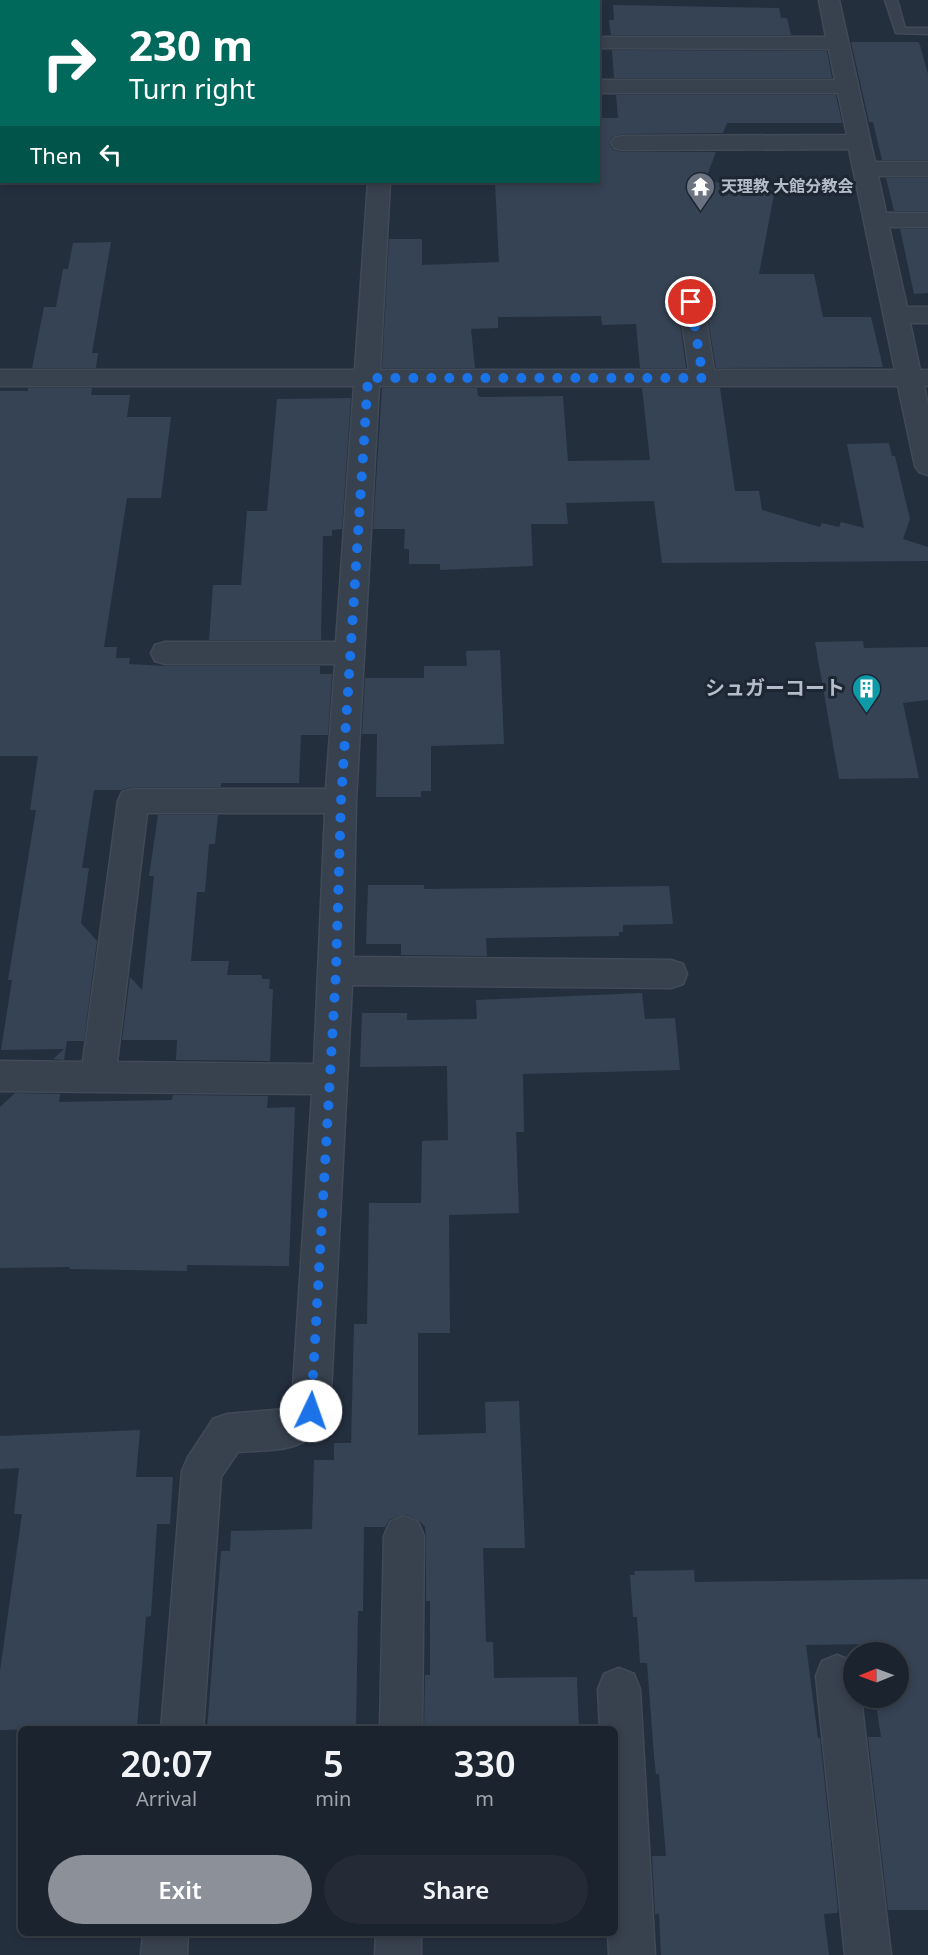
<!DOCTYPE html>
<html lang="en">
<head>
<meta charset="utf-8">
<style>
  body { margin:0; font-family:"Noto Sans","Noto Sans JP",sans-serif; background:#242b36; color:#f1f3f6; height:100vh; display:flex; flex-direction:column; font-size:22px; white-space:nowrap }
  * { box-sizing:border-box; margin:0 }
  p { font-size:20px; color:#a0a4aa }
  .icon { flex:none; width:33px; height:33px; fill:none; stroke:currentColor; stroke-width:2; stroke-linecap:round; stroke-linejoin:round }
  .map { position:relative; flex:1; overflow:hidden }
  .panel { position:absolute; left:18px; top:1726px; width:600px; height:210px; display:flex; flex-direction:column; background:#1b232e; border-radius:9px; box-shadow:0 3px 9px #0003,0 0 0 2px #39404a }
  .panel>* { flex:none }
  .banner { position:absolute; left:0px; top:0px; width:600px; height:183px; box-shadow:0 3px 9px #0003,0 0 0 2px #39404a; background:#00695c; color:#fff; overflow:hidden }
  .needle { width:39px; rotate:269deg }
  .buttons { position:absolute; left:843px; top:1642px; display:grid; gap:12px }
  .buttons a { display:grid; place-items:center; width:66px; height:66px; border-radius:50%; background:#1b232e; box-shadow:0 3px 9px #0003,0 0 0 2px #39404a; font-size:30px }
  .pin { position:absolute; display:grid; place-items:center; width:51px; height:51px; color:#fff; margin:-26px; border:3px solid #fff; border-radius:50%; box-shadow:0 2px 6px #0007 }
  .me { position:absolute; width:66px; margin:-33px; rotate:3deg; stroke-linejoin:round; filter:drop-shadow(0 0 4px #0008) }
  .turn { display:flex; align-items:center; gap:21px; height:126px; padding:0 30px; font-size:27px }
  .turn .icon { width:78px; height:78px; stroke-width:2.5 }
  .turn b { display:block; font-size:42px; line-height:51px }
  .then { display:flex; align-items:center; height:57px; padding:0 30px; background:#0003; gap:12px; font-size:22px }
  .eta { display:flex; justify-content:space-evenly; align-items:center; height:102px; text-align:center }
  .eta b { font-size:36px; font-weight:600; line-height:42px }
  .button { display:flex; gap:12px; margin-top:auto; padding:12px 30px }
  .button a { flex:1; height:69px; border-radius:36px; background:#8c9099; color:#fff; font-size:24px; font-weight:600; line-height:69px; text-align:center }
  .button a+a { background:#242b36; color:#f1f3f6 }
  .map>svg:first-child { display:block }
  .building { fill:#364354 }
  .lines { fill:none; stroke-linecap:round; stroke-linejoin:round }
  .lane-casing { stroke:#414a57; stroke-width:3 }
  .street-casing { stroke:#414a57; stroke-width:3 }
  .lane { fill:#38414e; fill-rule:evenodd }
  .street { fill:#38414e; fill-rule:evenodd }
  .route { stroke:#1a73e8; stroke-width:10; stroke-dasharray:0 18 }
  .labels { text-anchor:middle; stroke-width:6; stroke-linejoin:round; paint-order:stroke }
  .far-poi-label { font-size:16px; font-weight:bold; fill:#b4bcc9; stroke:#1d2633; text-anchor:start }
  .poi-label { font-size:20px; font-weight:bold; fill:#b4bcc9; stroke:#1d2633; text-anchor:end }
</style>
</head>
<body>
<div class="map">
<svg width="928" height="1955" viewBox="0 0 928 1955">
  <rect width="100%" height="100%" fill="#242f3e"/>
  <!-- building -->
  <g class="building">
    <polygon points="613,5 779,8 781,18 787,18 791,35 611,35 609,20 614,20"/>
    <polygon points="851,42 919,42 928,74 928,160 882,160 873,122 869,122"/>
    <polygon points="612,50 827,51 832,78 614,78"/>
    <polygon points="616,95 836,95 842,123 727,123 723,133 622,134 612,137 609,144 613,150 622,152 716,152 705,181 775,189 759,274 814,274 823,317 871,317 883,367 716,368 705,302 701,295 690,292 681,295 677,302 686,368 640,368 636,324 602,325 601,316 498,317 498,328 471,329 475,368 382,368 389,239 422,239 422,265 499,262 495,182 598,182 599,118 618,118"/>
    <polygon points="886,178 928,178 928,211 894,211"/>
    <polygon points="900,229 928,229 928,293 914,294"/>
    <polygon points="111,242 92,353 98,353 96,368 32,368 44,307 56,307 63,269 68,269 73,243"/>
    <polygon points="28,388 92,388 91,395 130,395 127,417 171,417 161,498 127,498 104,647 117,647 116,658 130,658 129,664 165,666 320,666 320,674 332,674 328,735 301,735 299,783 221,783 221,787 133,787 121,790 94,790 82,868 89,868 81,923 97,941 84,1041 67,1041 64,1060 53,1059 64,1049 1,1050 12,980 8,980 36,810 30,810 38,756 0,756 0,391 28,391"/>
    <polygon points="382,388 477,388 478,396 482,397 563,396 568,461 650,460 642,388 720,388 735,491 759,491 762,510 820,527 822,523 839,527 841,522 864,528 847,444 889,443 892,456 895,456 910,519 903,539 928,547 928,561 662,563 654,501 566,503 568,524 531,524 533,566 440,570 440,564 409,564 409,549 404,549 405,529 373,529"/>
    <polygon points="351,398 342,529 332,530 332,536 323,536 321,640 209,640 213,585 241,585 247,511 267,511 277,399"/>
    <polygon points="863,641 864,648 928,647 928,700 903,703 919,778 839,779 815,642"/>
    <polygon points="500,650 504,744 431,746 431,791 421,791 421,797 376,797 377,734 362,734 365,678 424,678 424,666 467,666 466,651"/>
    <polygon points="158,815 218,815 215,844 209,844 205,892 197,892 191,961 229,961 227,975 262,975 262,979 270,979 269,989 273,989 270,1061 176,1060 177,1040 122,1040 130,977 142,990 154,876 149,876"/>
    <polygon points="368,885 424,885 424,889 669,886 673,924 623,925 623,932 619,932 619,936 486,938 487,956 401,955 401,944 366,944"/>
    <polygon points="642,993 645,1019 675,1018 680,1070 523,1074 524,1132 516,1132 519,1213 449,1215 450,1333 418,1333 418,1435 486,1433 485,1402 519,1401 525,1548 483,1548 486,1642 493,1642 494,1678 577,1677 579,1730 424,1730 425,1675 430,1675 430,1601 426,1601 426,1536 425,1527 420,1521 405,1514 389,1520 385,1527 364,1527 363,1611 358,1611 356,1730 207,1730 221,1551 230,1551 231,1531 312,1529 314,1460 334,1460 334,1443 351,1443 354,1324 367,1324 369,1203 421,1203 422,1141 448,1140 447,1066 360,1067 362,1013 407,1013 407,1020 477,1019 476,1000"/>
    <polygon points="15,1093 60,1094 59,1102 172,1100 173,1095 268,1096 267,1108 295,1107 289,1266 187,1265 187,1271 69,1269 70,1267 0,1268 0,1107"/>
    <polygon points="140,1430 136,1477 173,1477 170,1524 157,1524 151,1616 146,1617 137,1727 0,1730 0,1671 22,1514 14,1514 19,1468 0,1469 0,1436"/>
    <polygon points="694,1570 695,1582 928,1579 928,1910 888,1910 868,1737 881,1737 875,1698 898,1698 898,1653 869,1653 868,1644 806,1645 818,1738 820,1738 838,1910 837,1913 824,1914 829,1955 661,1955 659,1914 655,1914 652,1856 666,1856 659,1774 656,1774 654,1756 647,1663 640,1663 637,1617 633,1617 630,1575 635,1575 634,1571"/>
  </g>
  <g class="lines">
    <defs>
      <polygon id="lane" points="885,0 897,0 905,28 928,28 928,34 896,33"/>
      <g id="street">
        <rect x="379" y="0" width="20" height="2"/>
        <path d="M819 0H839L875 162H928V176H878L886 213H928V227H889L907 307H928V323H910L920 370H928V386H924L928 405V475L919 472 915 466 898 386H379L356 801 353 957 671 960 683 964 687 974 683 984 671 988 352 985 330 1411C312 1454 277 1449 238 1452L221 1477 203 1730H161L182 1471 188 1457 213 1419 227 1414 285 1409 292 1402 312 1094 0 1091V1061L83 1062 118 801 122 792 133 789H326L335 664H165L155 661 151 653 155 645 165 642H336L354 386H0V370H355L368 182H390L380 370H689L679 302 682 297 691 294 700 297 703 302 714 370H895L849 149 622 150 614 148 611 143 614 138 622 136 847 135 838 93H598V80H835L829 49 598 48V38L603 37H826ZM147 813H325L314 1064 117 1062Z"/>
        <polygon points="404,1516 418,1522 424,1536 422,1730 380,1730 384,1536 390,1522"/>
        <polygon points="837,1655 852,1661 854,1698 861,1698 891,1955 845,1955 816,1676 822,1661"/>
        <polygon points="619,1668 634,1674 640,1689 655,1955 609,1955 608,1934 615,1934 615,1730 600,1730 598,1689 604,1674"/>
        <polygon points="143,1934 188,1934 187,1955 141,1955"/>
        <polygon points="376,1934 421,1934 421,1955 375,1955"/>
      </g>
    </defs>
    <!-- lane casing -->
    <use href="#lane" class="lane-casing"/>
    <!-- street casing -->
    <use href="#street" class="street-casing"/>
    <!-- lane -->
    <use href="#lane" class="lane"/>
    <!-- street -->
    <use href="#street" class="street"/>
  </g>
  <g class="lines">
    <!-- route -->
    <polyline class="route" points="311,1411 336,971 341,801 368,378 703,378 691,302"/>
  </g>
  <!-- icons -->
  <defs>
    <symbol id="temple-pin" viewBox="-11 -11 22 30"><path d="M0 17L-7.5 6A9.5 9.5 0 1 1 7.5 6Z" fill="#6b7280" stroke="#1d2633"/><path d="M0-6L5-2H3V0L6.5 2.5H4V6H1.5V3h-3V6H-4V2.5H-6.5L-3 0V-2H-5Z" fill="#fff"/></symbol>
    <symbol id="building-pin" viewBox="-11 -11 22 30"><path d="M0 17L-7.5 6A9.5 9.5 0 1 1 7.5 6Z" fill="#0f9aa8" stroke="#1d2633"/><path d="M-4-6H4V6H1V3H-1V6H-4ZM-2.5-4.3h1.7v1.8h-1.7ZM.8-4.3h1.7v1.8H.8ZM-2.5-1h1.7V.8h-1.7ZM.8-1h1.7V.8H.8Z" fill="#fff"/></symbol>
  </defs>
  <g fill-rule="evenodd">
    <use href="#temple-pin" x="684" y="170" width="33" height="45"/>
    <use href="#building-pin" x="850" y="672" width="33" height="45"/>
  </g>
  <g class="labels">
    <!-- far-poi labels -->
    <g class="far-poi-label">
      <text x="721" y="192">天理教 大館分教会</text>
    </g>
    <!-- poi labels -->
    <g class="poi-label">
      <text x="845" y="695">シュガーコート</text>
    </g>
  </g>
</svg>
<div class="buttons">
<a><svg class="needle" viewBox="-14 -14 28 28"><path d="M0-13l5 13h-10z" fill="#e53935"/><path d="M0 13l5-13h-10z" fill="#a0a4aa"/></svg></a>
</div>
<div class="pin" style="left:691px;top:302px;background:#d93025"><svg class="icon" aria-label="arrive" viewBox="0 0 24 24"><path d="M6 21V4h12l-3 4 3 4H6"/></svg></div>
<svg class="me" style="left:311px;top:1411px" viewBox="-20 -20 40 40"><circle r="19" fill="#fff"/><path d="M0-13L10 11 0 6-10 11z" fill="#1a73e8"/></svg>
<div class="banner">
<div class="turn"><svg class="icon" aria-label="right" viewBox="0 0 24 24"><path d="M7 20v-9h11M14 6l5 5-5 5"/></svg><div><b>230 m</b>Turn right</div></div>
<div class="then">Then<svg class="icon" aria-label="left" viewBox="0 0 24 24"><path d="M17 20v-9H6M10 6l-5 5 5 5"/></svg></div>
</div>
<section class="panel">
<div class="eta">
<div><b>20:07</b><p>Arrival</p></div>
<div><b>5</b><p>min</p></div>
<div><b>330</b><p>m</p></div>
</div>
<div class="button"><a>Exit</a><a>Share</a></div>
</section>
</div>
</body>
</html>
